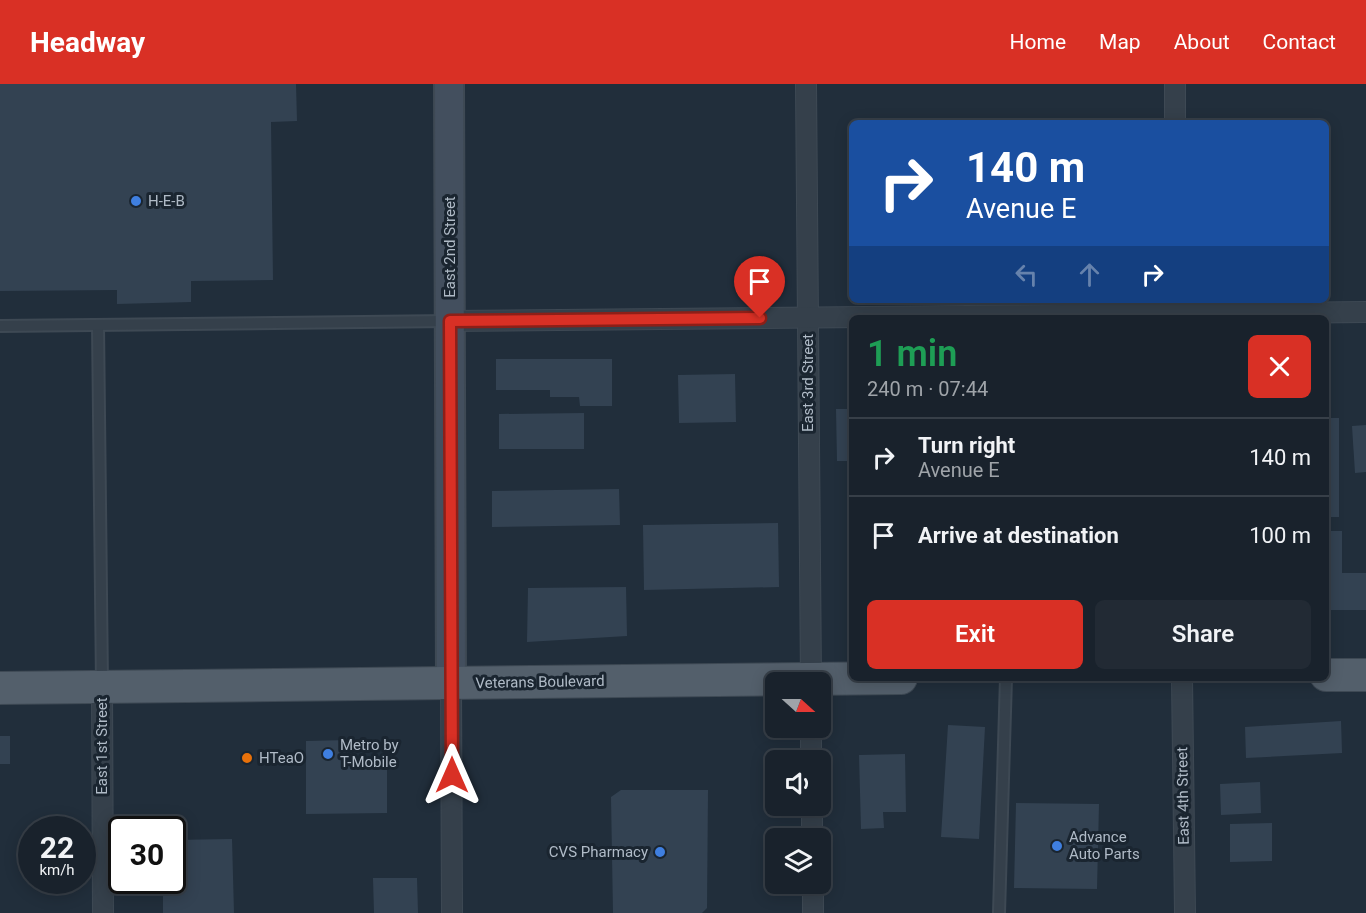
<!DOCTYPE html>
<html lang="en">
<head>
<meta charset="utf-8">
<style>
  body { margin:0; font-family:Roboto,sans-serif; background:#222a34; color:#f1f3f6; height:100vh; display:flex; flex-direction:column; font-size:22px; white-space:nowrap }
  * { box-sizing:border-box; margin:0 }
  p { font-size:20px; color:#9fa4a9 }
  .icon { flex:none; width:33px; height:33px; fill:none; stroke:currentColor; stroke-width:2; stroke-linecap:round; stroke-linejoin:round }
  .map { position:relative; flex:1; overflow:hidden }
  .details { position:absolute; left:849px; top:231px; width:480px; height:366px; display:flex; flex-direction:column; background:#19222c; border-radius:9px; box-shadow:0 3px 15px #0003,0 0 0 2px #373f48 }
  .details>* { flex:none }
  .top-card { position:absolute; left:849px; top:36px; width:480px; height:183px; border-radius:9px; box-shadow:0 3px 15px #0003,0 0 0 2px #373f48; background:#1a4fa0; color:#fff; overflow:hidden }
  .needle { width:39px; rotate:111deg }
  .fabs { position:absolute; left:765px; top:588px; display:grid; gap:12px }
  .fabs a { display:grid; place-items:center; width:66px; height:66px; border-radius:9px; background:#19222c; box-shadow:0 3px 15px #0003,0 0 0 2px #373f48; font-size:30px }
  .speed { position:absolute; left:18px; top:732px; display:flex; gap:12px; font-size:30px; font-weight:700; text-align:center }
  .speed>* { display:grid; place-content:center; width:78px; height:78px; border-radius:50%; background:#19222c; box-shadow:0 3px 15px #0003,0 0 0 2px #373f48; line-height:1 }
  .speed small { font-size:15px; font-weight:400 }
  .speed .limit { border:3px solid #111; border-radius:9px; background:#fff; color:#111 }
  .pin { position:absolute; display:grid; place-items:center; width:51px; height:51px; color:#fff; margin:-62px -26px; border-radius:50% 50% 50% 0; rotate:-45deg; box-shadow:0 0 6px #0007 }
  .pin .icon { rotate:45deg }
  .me { position:absolute; width:66px; margin:-33px; rotate:0deg; stroke-linejoin:round; filter:drop-shadow(0 0 4px #0008) }
  .turn { display:flex; align-items:center; gap:21px; height:126px; padding:0 18px; font-size:27px }
  .turn .icon { width:78px; height:78px; stroke-width:2.5 }
  .turn b { display:block; font-size:42px; line-height:51px }
  .lanes { display:flex; align-items:center; height:57px; padding:0 18px; background:#0003; justify-content:center; gap:30px; direction:ltr }
  .lanes .off { opacity:.35 }
  .round { display:grid; place-items:center; flex:none; width:63px; height:63px; border-radius:9px; background:#222a34 }
  .overview { display:flex; align-items:center; justify-content:space-between; height:102px; padding:0 18px }
  h1 { font-size:36px; font-weight:600; line-height:45px; color:#1e9e55 }
  .primary-button { display:flex; gap:12px; margin-top:auto; padding:12px 18px }
  .primary-button a { flex:1; height:69px; border-radius:9px; background:#d93025; color:#fff; font-size:24px; font-weight:600; line-height:69px; text-align:center }
  .primary-button a+a { background:#222a34; color:#f1f3f6 }
  ul { padding:0; list-style:none }
  li { display:flex; align-items:center; gap:18px; height:78px; padding:0 18px; border-top:2px solid #373f48 }
  li div { flex:1 }
  li b { display:block; font-size:22px }
  li em { font-style:normal }
  header { display:flex; align-items:center; gap:36px; box-sizing:border-box; height:84px; padding:0 30px; background:#d93025; color:#fff }
  header strong { font-size:28px }
  nav { display:flex; gap:33px; margin-inline-start:auto; font-size:21px }
  .map>svg:first-child { display:block }
  .building { fill:#334252 }
  .lines { fill:none; stroke-linecap:round; stroke-linejoin:round }
  .lane-casing { stroke:#3e4954; stroke-width:14 }
  .street-casing { stroke:#3e4954; stroke-width:22 }
  .secondary-casing { stroke:#3e4954; stroke-width:32 }
  .primary-casing { stroke:#3e4954; stroke-width:34 }
  .lane { stroke:#35404b; stroke-width:10 }
  .street { stroke:#35404b; stroke-width:20 }
  .secondary { stroke:#434f5e; stroke-width:28 }
  .primary { stroke:#535f6b; stroke-width:32 }
  .route-casing { stroke:#8d1f18; stroke-width:15 }
  .route { stroke:#d93025; stroke-width:10 }
  .shop-dot { fill:#3f7fe0; stroke:#1a2530; stroke-width:2 }
  .food-dot { fill:#e8710a; stroke:#1a2530; stroke-width:2 }
  .labels { text-anchor:middle; stroke-width:6; stroke-linejoin:round; paint-order:stroke }
  .poi-label { font-size:15px; fill:#b0bbc7; stroke:#1a2530; text-anchor:start }
  .street-label { font-size:15px; fill:#b0bbc7; stroke:#1a2530 }
</style>
</head>
<body>
<header>
<strong>Headway</strong>
<nav><a>Home</a><a>Map</a><a>About</a><a>Contact</a></nav>
</header>
<div class="map">
<svg width="1366" height="829" viewBox="0 0 1366 829">
  <rect width="100%" height="100%" fill="#212e3b"/>
  <!-- building -->
  <g class="building">
    <polygon points="0,0 296,0 297,37 271,38 273,196 191,197 191,218 117,220 117,206 0,207"/>
    <polygon points="496,275 612,275 612,322 580,322 579,313 550,313 550,306 496,306"/>
    <rect x="848" y="276" width="4" height="29"/>
    <polygon points="735,290 736,338 679,339 678,291"/>
    <polygon points="836,325 852,325 852,377 837,377"/>
    <polygon points="584,329 584,365 499,365 499,330"/>
    <rect x="1326" y="334" width="13" height="99"/>
    <polygon points="1366,341 1366,388 1355,389 1352,342"/>
    <polygon points="619,405 620,441 492,443 492,407"/>
    <polygon points="778,439 779,503 644,506 643,441"/>
    <polygon points="1326,447 1342,447 1342,489 1366,489 1366,526 1326,526"/>
    <polygon points="626,503 627,552 527,558 528,504"/>
    <polygon points="1341,637 1342,669 1246,674 1245,643"/>
    <polygon points="948,641 985,643 979,755 941,753"/>
    <rect x="0" y="652" width="10" height="28"/>
    <polygon points="348,656 348,676 387,676 387,729 306,730 306,657"/>
    <polygon points="905,670 906,728 883,728 884,744 861,745 859,671"/>
    <polygon points="1260,698 1261,729 1221,731 1220,700"/>
    <polygon points="621,706 708,706 707,824 702,829 613,829 611,713"/>
    <polygon points="1016,719 1099,720 1097,805 1014,804"/>
    <polygon points="1272,739 1272,777 1230,778 1230,740"/>
    <polygon points="232,755 234,829 163,829 163,796 172,796 172,756"/>
    <polygon points="373,794 417,794 418,829 374,829"/>
  </g>
  <g class="lines">
    <defs>
      <g id="lane">
        <polyline points="98,241 102,600"/>
        <polyline points="0,242 450,237"/>
        <polyline points="999,829 1006,594"/>
      </g>
      <g id="street">
        <polyline points="806,0 811,598"/>
        <polyline points="1175,0 1175,39"/>
        <polyline points="450,237 1366,228"/>
        <polyline points="1182,594 1185,829"/>
        <polyline points="451,599 452,829"/>
        <polyline points="102,603 103,829"/>
        <polyline points="811,644 811,676"/>
        <polyline points="812,722 812,754"/>
        <polyline points="813,800 813,829"/>
      </g>
      <polyline id="secondary" points="449,0 451,599"/>
      <g id="primary">
        <polyline points="1326,591 1366,591"/>
        <polyline points="0,604 901,594"/>
      </g>
    </defs>
    <!-- lane casing -->
    <use href="#lane" class="lane-casing"/>
    <!-- street casing -->
    <use href="#street" class="street-casing"/>
    <!-- secondary casing -->
    <use href="#secondary" class="secondary-casing"/>
    <!-- primary casing -->
    <use href="#primary" class="primary-casing"/>
    <!-- lane -->
    <use href="#lane" class="lane"/>
    <!-- street -->
    <use href="#street" class="street"/>
    <!-- secondary -->
    <use href="#secondary" class="secondary"/>
    <!-- primary -->
    <use href="#primary" class="primary"/>
  </g>
  <g class="lines">
    <defs>
      <polyline id="route" points="452,691 450,237 760,234"/>
    </defs>
    <!-- route casing -->
    <use href="#route" class="route-casing"/>
    <!-- route -->
    <use href="#route" class="route"/>
  </g>
  <!-- markers -->
  <g class="shop-dot">
    <circle cx="136" cy="117" r="6"/>
    <circle cx="328" cy="670" r="6"/>
    <circle cx="1057" cy="762" r="6"/>
    <circle cx="660" cy="768" r="6"/>
  </g>
  <circle class="food-dot" cx="247" cy="674" r="6"/>
  <g class="labels">
    <!-- poi labels -->
    <g class="poi-label">
      <text x="148" y="122">H-E-B</text>
      <text x="340" y="666">Metro by<tspan x="340" dy="17">T-Mobile</tspan></text>
      <text x="259" y="679">HTeaO</text>
      <text x="1069" y="758">Advance<tspan x="1069" dy="17">Auto Parts</tspan></text>
      <text x="648" y="773" text-anchor="end">CVS Pharmacy</text>
    </g>
    <!-- street labels -->
    <g class="street-label">
      <text transform="translate(450 163) rotate(-90)" y="5">East 2nd Street</text>
      <text transform="translate(808 299) rotate(-90)" y="5">East 3rd Street</text>
      <text transform="translate(540 598) rotate(-1)" y="5">Veterans Boulevard</text>
      <text transform="translate(102 662) rotate(-90)" y="5">East 1st Street</text>
      <text transform="translate(1183 712) rotate(-91)" y="5">East 4th Street</text>
    </g>
  </g>
</svg>
<div class="fabs">
<a><svg class="needle" viewBox="-14 -14 28 28"><path d="M0-13l5 13h-10z" fill="#e53935"/><path d="M0 13l5-13h-10z" fill="#9fa4a9"/></svg></a>
<a><svg class="icon" aria-label="sound" viewBox="0 0 24 24"><path d="M4 9h4l5-4v14l-5-4H4zM17 9q2 3 0 6"/></svg></a>
<a><svg class="icon" aria-label="layers" viewBox="0 0 24 24"><path d="M12 4l9 5-9 5-9-5zM3 14l9 5 9-5"/></svg></a>
</div>
<div class="speed"><div>22<small>km/h</small></div><div class="limit">30</div></div>
<div class="pin" style="left:760px;top:234px;background:#d93025"><svg class="icon" aria-label="arrive" viewBox="0 0 24 24"><path d="M6 21V4h12l-3 4 3 4H6"/></svg></div>
<svg class="me" style="left:452px;top:691px" viewBox="-20 -20 40 40"><path d="M0-17L14 15 0 8-14 15z" fill="#d93025" stroke="#fff" stroke-width="4"/></svg>
<div class="top-card">
<div class="turn"><svg class="icon" aria-label="right" viewBox="0 0 24 24"><path d="M7 20v-9h11M14 6l5 5-5 5"/></svg><div><b>140 m</b>Avenue E</div></div>
<div class="lanes"><svg class="icon off" aria-label="left" viewBox="0 0 24 24"><path d="M17 20v-9H6M10 6l-5 5 5 5"/></svg><svg class="icon off" aria-label="ahead" viewBox="0 0 24 24"><path d="M12 20V5M6 11l6-6 6 6"/></svg><svg class="icon" aria-label="right" viewBox="0 0 24 24"><path d="M7 20v-9h11M14 6l5 5-5 5"/></svg></div>
</div>
<section class="details">
<div class="overview"><div><h1>1 min</h1><p>240 m · 07:44</p></div><a class="round" style="background:#d93025;color:#fff"><svg class="icon" aria-label="close" viewBox="0 0 24 24"><path d="M6 6l12 12M18 6L6 18"/></svg></a></div>
<ul>
<li><svg class="icon" aria-label="right" viewBox="0 0 24 24"><path d="M7 20v-9h11M14 6l5 5-5 5"/></svg><div><b>Turn right</b><p>Avenue E</p></div><em>140 m</em></li>
<li><svg class="icon" aria-label="arrive" viewBox="0 0 24 24"><path d="M6 21V4h12l-3 4 3 4H6"/></svg><div><b>Arrive at destination</b></div><em>100 m</em></li>
</ul>
<div class="primary-button"><a>Exit</a><a>Share</a></div>
</section>
</div>
</body>
</html>
